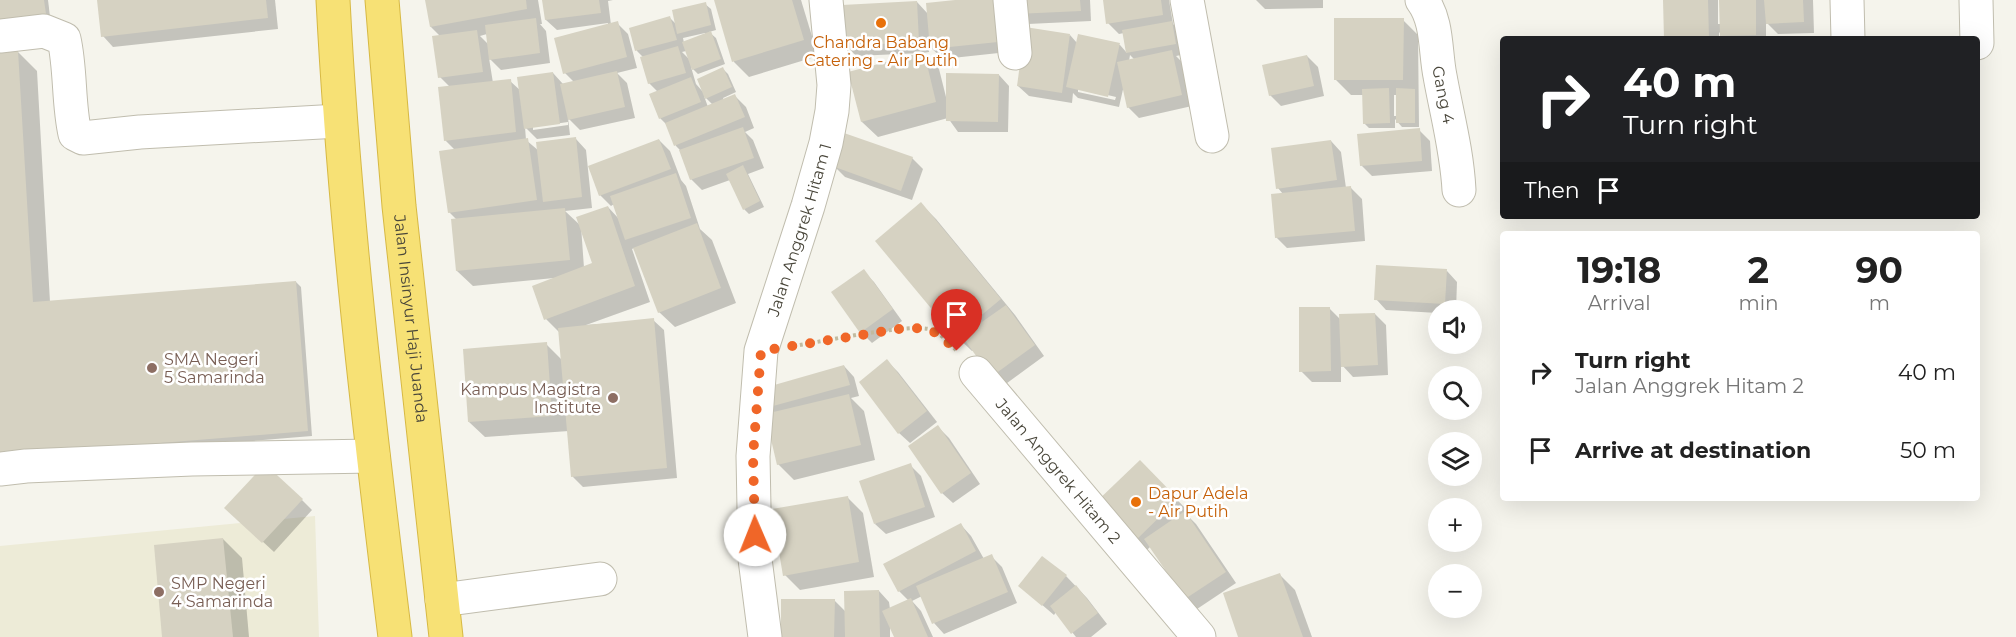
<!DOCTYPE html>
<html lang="en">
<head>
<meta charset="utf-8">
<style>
  body { margin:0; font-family:Montserrat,sans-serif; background:#f6f6f6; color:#222; height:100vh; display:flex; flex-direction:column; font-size:22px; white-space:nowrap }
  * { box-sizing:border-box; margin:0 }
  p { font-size:20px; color:#767676 }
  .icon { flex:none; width:33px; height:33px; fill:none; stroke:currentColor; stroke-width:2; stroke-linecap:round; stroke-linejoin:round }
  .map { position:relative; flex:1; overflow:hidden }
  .side { position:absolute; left:1500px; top:231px; width:480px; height:270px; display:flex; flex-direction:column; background:#fff; border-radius:6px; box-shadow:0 6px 24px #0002 }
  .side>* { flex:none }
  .guide { position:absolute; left:1500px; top:36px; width:480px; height:183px; border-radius:6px; box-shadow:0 6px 24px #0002; background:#202124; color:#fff; overflow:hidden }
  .fabs { position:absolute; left:1428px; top:300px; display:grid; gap:12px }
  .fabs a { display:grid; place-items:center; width:54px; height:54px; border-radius:50%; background:#fff; box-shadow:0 6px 24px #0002; font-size:30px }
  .pin { position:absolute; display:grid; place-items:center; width:51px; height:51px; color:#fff; margin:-62px -26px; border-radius:50% 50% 50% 0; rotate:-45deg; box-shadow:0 0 6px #0007 }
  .pin .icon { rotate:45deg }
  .me { position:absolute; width:66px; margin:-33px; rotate:359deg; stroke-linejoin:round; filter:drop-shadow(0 0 4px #0008) }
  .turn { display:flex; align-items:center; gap:21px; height:126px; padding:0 24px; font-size:27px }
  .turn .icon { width:78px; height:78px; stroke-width:2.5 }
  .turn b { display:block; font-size:42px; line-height:51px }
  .then { display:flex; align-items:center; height:57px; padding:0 24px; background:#0003; gap:12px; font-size:22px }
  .eta { display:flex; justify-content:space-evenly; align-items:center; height:102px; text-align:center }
  .eta b { font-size:36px; font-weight:700; line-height:42px }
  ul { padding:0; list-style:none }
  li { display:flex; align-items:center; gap:18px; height:78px; padding:0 24px }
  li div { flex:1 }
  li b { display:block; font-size:22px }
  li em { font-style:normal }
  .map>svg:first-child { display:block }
  .education { fill:#edebd7 }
  .shadow { fill:#0003; fill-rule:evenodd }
  .building { fill:#d6d2c2 }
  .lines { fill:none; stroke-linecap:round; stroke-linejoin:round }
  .minor-casing { stroke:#c0bdae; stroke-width:35 }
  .highway-casing { stroke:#d7b944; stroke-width:35 }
  .path { stroke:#c2bba0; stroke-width:4; stroke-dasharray:3 3; stroke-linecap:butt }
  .minor { stroke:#fff; stroke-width:33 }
  .highway { stroke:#f7e175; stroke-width:33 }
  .route { stroke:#f06628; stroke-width:10; stroke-dasharray:0 18 }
  .food-dot { fill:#e8710a; stroke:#fff; stroke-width:2 }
  .education-dot { fill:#8d6e63; stroke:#fff; stroke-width:2 }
  .labels { text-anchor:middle; stroke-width:5; stroke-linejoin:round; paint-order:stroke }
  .food-label { font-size:16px; fill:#c56008; stroke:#fff }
  .street-label { font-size:16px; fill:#49463a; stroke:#fff }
  .education-label { font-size:16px; fill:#785e54; stroke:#fff; text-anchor:start }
</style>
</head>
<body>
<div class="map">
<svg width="2016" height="637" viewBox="0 0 2016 637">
  <rect width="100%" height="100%" fill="#f5f4ec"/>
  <!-- education -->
  <polygon class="education" points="315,516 319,637 0,637 0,546"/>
  <!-- shadow -->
  <g class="shadow">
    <polygon points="0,0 48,0 52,33"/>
    <polygon points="99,0 275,0 278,29 113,47 103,36"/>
    <path d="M426 0H538L542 24H540L546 31 550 63 501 70 489 58 493 83 510 81 521 91 553 73 563 84 574 82 565 73 608 25V23L557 30 546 20 544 0H613L608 1 611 25 617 23 628 34 637 68 617 73 627 83 635 118 580 130 568 118 570 135 537 139 525 127 526 140 539 151 576 139 586 150 592 208 565 211 581 226 584 268 594 264 608 207 619 219 614 204 611 206 600 195 659 140 670 151 681 180 686 186 700 229 712 240 736 303 675 327 659 312 634 248 632 249 650 302 586 325 653 320 664 330 677 478 583 487 573 477 569 431 485 437 469 422 546 344 562 360 560 333 546 319 554 278 473 286 457 271V220L449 212 455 150 445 140 450 87 440 77 441 37 431 27ZM487 34 488 44 480 36ZM568 122V125L533 130V127Z"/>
    <polygon points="715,0 801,0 818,56 749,77 734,62"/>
    <polygon points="970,0 1008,52 943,59 929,46 929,52 922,53 939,69 947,101 999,75 1009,86 1008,132 958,132 948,118 878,137 862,122 849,73 921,53 856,56 846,45 917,2 928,14"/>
    <polygon points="1017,0 1090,0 1091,21 1028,24"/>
    <path d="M1105 0H1169L1173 24 1182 33 1186 54 1176 56 1183 63 1192 106 1139 118 1128 107 1124 85 1119 107 1078 98 1073 93 1072 103 1029 96 1018 86 1070 35 1077 43 1120 45 1127 53 1124 33 1119 34 1108 23ZM1130 55 1135 60 1129 61ZM1078 88 1116 97 1115 100 1078 92Z"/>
    <polygon points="1256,0 1323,0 1323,8 1265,9"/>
    <polygon points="1664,0 1718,0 1718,24 1721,24 1721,0 1813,0 1814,33 1778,34 1766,22 1766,39 1725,39 1719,32 1719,39 1665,39"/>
    <path d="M705 4 711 9 716 30 709 32 716 38 725 64 698 74 691 67 696 84 703 92 723 69 728 74 736 92 723 98 724 101 735 96 746 107 754 128 745 132 753 140 764 168 748 174 764 207 749 214 744 209 730 180 702 190 691 179 682 152 676 146 667 125 660 118 651 95 658 92 649 83 644 58 637 51 631 29 670 18 677 25ZM705 33 706 35 684 43 683 38ZM686 51 690 60 682 52ZM704 96 713 105 708 107Z"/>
    <path d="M1403 20 1418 35 1419 127H1402L1395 119V128H1369L1364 123 1363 95H1351L1335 79ZM1394 95H1397V116H1394Z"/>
    <polygon points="18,52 37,71 50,302 296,282 301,287 312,436 0,462 0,53"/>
    <polygon points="1307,56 1318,67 1324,96 1281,106 1270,95"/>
    <polygon points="1419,130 1430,141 1432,171 1372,176 1361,165"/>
    <polygon points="1331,141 1341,152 1346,188 1351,188 1362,199 1365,241 1287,248 1276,237 1283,194 1278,188"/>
    <polygon points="912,158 923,169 912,200 845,177 834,166"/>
    <polygon points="921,204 936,219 1015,315 1044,356 1003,386 974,350 972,351 956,336 877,241"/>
    <polygon points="863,271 874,282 902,321 872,343 861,332 833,293"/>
    <polygon points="1447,271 1457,282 1456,310 1438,310 1438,313 1386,310 1376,299"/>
    <polygon points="1329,308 1341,320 1375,314 1386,325 1388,375 1353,377 1341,364 1341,382 1312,382 1301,371"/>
    <polygon points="887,361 898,372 937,422 910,443 899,433"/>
    <polygon points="844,366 854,377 859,396 851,398 864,411 875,460 794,480 778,464 762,390"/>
    <polygon points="938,427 949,438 980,484 953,503 942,493"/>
    <polygon points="1140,462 1188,511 1185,513 1196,524 1236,583 1197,609 1186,598 1151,546 1143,554 1095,505"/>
    <polygon points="910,465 921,476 935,517 886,534 875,524"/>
    <polygon points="847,497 863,513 874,577 800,590 785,575"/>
    <polygon points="302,500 312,510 274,552 237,518"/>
    <polygon points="961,525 971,536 984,559 991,556 1002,567 1017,603 944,634 934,623 922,596 912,601 921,611 933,637 895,637 890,624 890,637 782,637 834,600 846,612 879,591 889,602 890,609 909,601 899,591 885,565"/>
    <polygon points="223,539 242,558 249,637 164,637"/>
    <polygon points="1280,575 1295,590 1312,637 1239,637"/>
    <polygon points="1066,576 1087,598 1107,624 1091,637 1076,637 1056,612 1054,615 1020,586"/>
  </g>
  <!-- building -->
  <g class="building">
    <polygon points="0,0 44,0 48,28 0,34"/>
    <polygon points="97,0 266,0 268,18 101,37"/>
    <polygon points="425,0 526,0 527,9 430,27"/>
    <polygon points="542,0 599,0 601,13 545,20"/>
    <polygon points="714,0 792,0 804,40 732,62"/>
    <polygon points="955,0 994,0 998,42 930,49 926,3"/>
    <polygon points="1015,0 1080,0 1081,11 1016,14"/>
    <polygon points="1103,0 1161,0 1163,15 1106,24"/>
    <polygon points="1663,0 1708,0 1709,39 1664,39"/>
    <polygon points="1719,0 1756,0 1756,35 1720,36"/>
    <polygon points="1764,0 1803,0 1804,22 1766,24"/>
    <polygon points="917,1 919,42 844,46 842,5"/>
    <polygon points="706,2 711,25 677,34 672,10"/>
    <polygon points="670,16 677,40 635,51 629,28"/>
    <polygon points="536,18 540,53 489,60 485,25"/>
    <polygon points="1334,18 1404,18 1403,80 1334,80"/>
    <polygon points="618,21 627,57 563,74 554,38"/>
    <polygon points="1172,21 1176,44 1126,53 1122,30"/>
    <polygon points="1025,27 1070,34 1062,93 1017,86"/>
    <polygon points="477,30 483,72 438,78 432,36"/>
    <polygon points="711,31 721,59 692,70 682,42"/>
    <polygon points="1078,34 1120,43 1108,97 1066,87"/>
    <polygon points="678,46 686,73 648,84 640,57"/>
    <polygon points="1172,50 1182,95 1127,108 1117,62"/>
    <polygon points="18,51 33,302 296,281 308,431 0,456 0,52"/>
    <polygon points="924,52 936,102 861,122 848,72"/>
    <polygon points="1307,55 1314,86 1269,96 1262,65"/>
    <polygon points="723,67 732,87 705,99 697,79"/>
    <polygon points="617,71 625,107 568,120 560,84"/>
    <polygon points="553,72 560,124 524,129 517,77"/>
    <polygon points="946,73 999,74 998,122 946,121"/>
    <polygon points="691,77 701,102 659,119 649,94"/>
    <polygon points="511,79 516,132 444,141 438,87"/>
    <polygon points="1389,88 1390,123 1363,124 1362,89"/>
    <polygon points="1396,88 1415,89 1415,123 1396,123"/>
    <polygon points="735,94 745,117 674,146 665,123"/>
    <polygon points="743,127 754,158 690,180 679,150"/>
    <polygon points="1420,128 1422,161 1360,166 1357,134"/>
    <polygon points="844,133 913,157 901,191 832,166"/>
    <polygon points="576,137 582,197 543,202 536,142"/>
    <polygon points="528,138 537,200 448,213 439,151"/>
    <polygon points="659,139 671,169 599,196 588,166"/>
    <polygon points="1331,140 1337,180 1276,189 1271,148"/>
    <polygon points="743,165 760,201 743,210 726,174"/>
    <polygon points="676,173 691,218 625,240 610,196"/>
    <polygon points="1351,186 1355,231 1275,238 1271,194"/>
    <polygon points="921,202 1001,299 955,337 875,241"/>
    <polygon points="608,206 635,286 544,320 532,286 592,263 576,217"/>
    <polygon points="565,208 570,260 456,271 451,219"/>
    <polygon points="697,223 721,288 658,313 633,248"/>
    <polygon points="1376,265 1447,269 1445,304 1374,300"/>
    <polygon points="864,269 893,309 860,333 831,292"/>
    <polygon points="1006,305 1035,345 991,377 962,336"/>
    <polygon points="1299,307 1330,307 1331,371 1299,372"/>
    <polygon points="1375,313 1378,365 1341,367 1339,314"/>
    <polygon points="654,318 667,468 571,477 558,328"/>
    <polygon points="547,342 552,416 468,422 463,349"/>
    <polygon points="887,359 927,411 898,434 859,382"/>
    <polygon points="844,365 850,385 762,409 760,389"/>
    <polygon points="849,394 861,445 777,465 765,414"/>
    <polygon points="938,425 971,473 941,494 908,446"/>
    <polygon points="1140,460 1178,499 1131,545 1093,505"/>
    <polygon points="911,463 925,507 874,524 859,481"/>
    <polygon points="265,464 303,499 262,543 224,508"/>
    <polygon points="848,496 859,562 783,576 772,509"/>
    <polygon points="1185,511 1226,572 1185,599 1144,539"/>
    <polygon points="961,523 976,551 898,592 883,564"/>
    <polygon points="223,538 233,637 162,637 154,545"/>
    <polygon points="992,554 1008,592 932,624 916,586"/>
    <polygon points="1042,556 1067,575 1042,606 1018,586"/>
    <polygon points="1280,573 1303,637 1238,637 1223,593"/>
    <polygon points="1076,585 1098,613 1071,634 1050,606"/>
    <polygon points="879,590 880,637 845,637 844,591"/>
    <polygon points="911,598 928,637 894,637 882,611"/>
    <polygon points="781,599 835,599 834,637 781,637"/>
  </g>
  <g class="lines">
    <defs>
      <g id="minor">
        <polyline points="1010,0 1015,53"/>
        <polyline points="1187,0 1212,136"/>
        <path id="s1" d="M1422 0C1438 21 1435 52 1440 76 1447 115 1457 151 1459 190"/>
        <polyline points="1847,0 1848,39"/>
        <polyline points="1976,0 1977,43"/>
        <path d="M0 36 44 31 64 39C71 70 68 103 75 134L83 138 140 132 339 121"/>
        <path id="s2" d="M976 373 1199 637"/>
        <polyline points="0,469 26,466 192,459 373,456"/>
        <polyline points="442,600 600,579"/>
        <path id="s3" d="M765 637 755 559 753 456 761 351 808 206 826 143 832 111 834 85 826 0"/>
      </g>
      <g id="highway">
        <path d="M333 0C344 213 369 425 395 637"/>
        <path id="s4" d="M382 0 399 206 446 637"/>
      </g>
    </defs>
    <!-- minor casing -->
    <use href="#minor" class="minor-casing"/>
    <!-- highway casing -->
    <use href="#highway" class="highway-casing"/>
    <!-- path -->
    <path class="path" d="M794 346C820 342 913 322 932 330 942 334 950 344 957 351"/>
    <!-- minor -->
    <use href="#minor" class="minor"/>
    <!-- highway -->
    <use href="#highway" class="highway"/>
  </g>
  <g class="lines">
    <!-- route -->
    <path class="route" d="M755 535 753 456 761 351 905 328C934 328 936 331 957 351"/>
  </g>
  <!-- markers -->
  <g class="food-dot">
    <circle cx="881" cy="23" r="6"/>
    <circle cx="1136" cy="502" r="6"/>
  </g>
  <g class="education-dot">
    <circle cx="152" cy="368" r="6"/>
    <circle cx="613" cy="398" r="6"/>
    <circle cx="159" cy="592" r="6"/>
  </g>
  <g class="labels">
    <!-- food labels -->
    <g class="food-label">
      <text x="881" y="48">Chandra Babang<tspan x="881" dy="18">Catering - Air Putih</tspan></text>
      <text x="1148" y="499" text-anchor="start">Dapur Adela<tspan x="1148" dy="18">- Air Putih</tspan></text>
    </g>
    <!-- street labels -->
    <g class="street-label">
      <text dy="6" stroke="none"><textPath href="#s1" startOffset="98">Gang 4</textPath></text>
      <text dy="6" stroke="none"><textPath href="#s3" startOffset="414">Jalan Anggrek Hitam 1</textPath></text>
      <text dy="6" stroke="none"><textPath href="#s4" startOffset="320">Jalan Insinyur Haji Juanda</textPath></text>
      <text dy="6" stroke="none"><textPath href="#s2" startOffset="128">Jalan Anggrek Hitam 2</textPath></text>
    </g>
    <!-- education labels -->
    <g class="education-label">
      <text x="164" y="365">SMA Negeri<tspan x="164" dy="18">5 Samarinda</tspan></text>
      <text x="601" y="395" text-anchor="end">Kampus Magistra<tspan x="601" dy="18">Institute</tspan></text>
      <text x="171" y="589">SMP Negeri<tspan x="171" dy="18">4 Samarinda</tspan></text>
    </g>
  </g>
</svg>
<div class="fabs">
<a><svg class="icon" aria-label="sound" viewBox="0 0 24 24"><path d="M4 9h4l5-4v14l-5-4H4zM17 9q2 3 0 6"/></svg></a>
<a><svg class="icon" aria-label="search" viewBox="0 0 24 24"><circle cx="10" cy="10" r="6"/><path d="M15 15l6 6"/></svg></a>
<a><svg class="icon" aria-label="layers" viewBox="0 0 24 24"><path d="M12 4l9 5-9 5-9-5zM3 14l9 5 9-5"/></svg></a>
<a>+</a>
<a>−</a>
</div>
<div class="pin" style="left:957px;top:351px;background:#d93025"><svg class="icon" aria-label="arrive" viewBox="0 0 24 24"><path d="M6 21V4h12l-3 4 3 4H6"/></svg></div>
<svg class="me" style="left:755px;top:535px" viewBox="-20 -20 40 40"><circle r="19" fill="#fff"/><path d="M0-13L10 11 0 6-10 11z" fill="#f06628"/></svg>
<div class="guide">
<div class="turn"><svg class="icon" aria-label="right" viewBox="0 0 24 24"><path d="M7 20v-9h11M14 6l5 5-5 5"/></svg><div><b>40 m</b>Turn right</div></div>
<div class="then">Then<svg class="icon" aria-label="arrive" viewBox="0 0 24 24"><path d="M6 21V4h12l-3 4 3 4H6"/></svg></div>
</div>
<section class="side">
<div class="eta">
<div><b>19:18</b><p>Arrival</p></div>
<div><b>2</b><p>min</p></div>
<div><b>90</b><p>m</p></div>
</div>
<ul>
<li><svg class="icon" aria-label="right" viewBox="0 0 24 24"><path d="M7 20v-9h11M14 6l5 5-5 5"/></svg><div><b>Turn right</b><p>Jalan Anggrek Hitam 2</p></div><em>40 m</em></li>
<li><svg class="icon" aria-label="arrive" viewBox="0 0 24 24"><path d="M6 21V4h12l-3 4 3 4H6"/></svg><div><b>Arrive at destination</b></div><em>50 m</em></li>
</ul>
</section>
</div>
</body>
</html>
